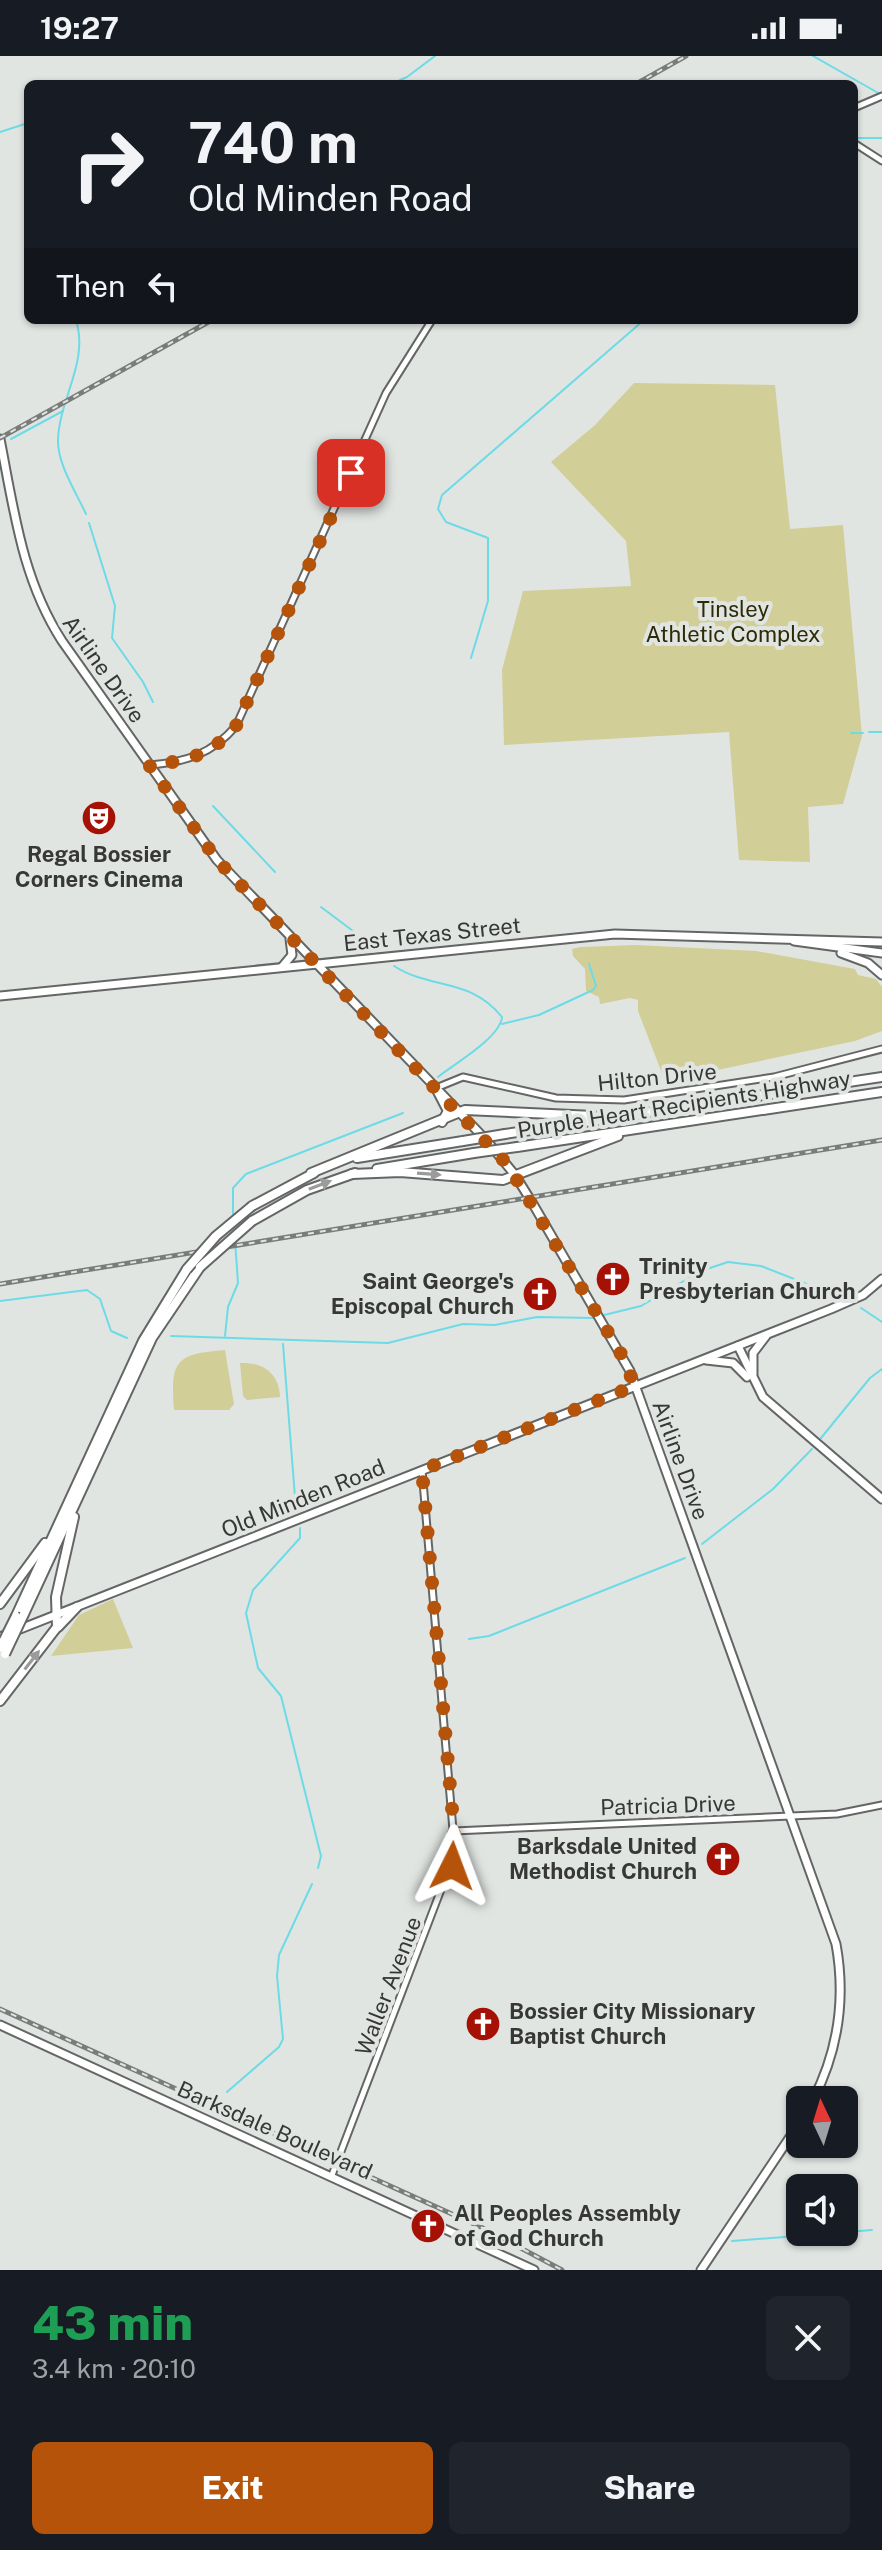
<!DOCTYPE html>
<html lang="en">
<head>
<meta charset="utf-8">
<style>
  body { margin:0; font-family:"Public Sans",sans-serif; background:#20242c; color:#f1f3f6; height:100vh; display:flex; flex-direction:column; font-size:30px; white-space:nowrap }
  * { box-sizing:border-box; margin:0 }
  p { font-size:26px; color:#9ea1a6 }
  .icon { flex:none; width:44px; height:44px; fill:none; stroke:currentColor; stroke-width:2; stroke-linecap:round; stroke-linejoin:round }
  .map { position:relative; height:2214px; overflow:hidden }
  .details { display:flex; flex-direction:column; background:#171b24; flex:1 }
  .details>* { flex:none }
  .guide { position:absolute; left:24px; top:24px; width:834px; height:244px; border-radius:12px; box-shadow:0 2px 6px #0004; background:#171b24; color:#f1f3f6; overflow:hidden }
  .needle { width:52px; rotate:356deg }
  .controls { position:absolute; left:786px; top:2030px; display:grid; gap:16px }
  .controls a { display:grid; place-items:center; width:72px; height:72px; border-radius:12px; background:#171b24; box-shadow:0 2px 6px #0004; font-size:40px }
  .pin { position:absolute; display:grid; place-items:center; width:68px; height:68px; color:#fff; margin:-34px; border-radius:16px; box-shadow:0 4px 12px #0006 }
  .me { position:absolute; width:88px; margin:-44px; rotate:3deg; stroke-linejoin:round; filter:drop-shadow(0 0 6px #0008) }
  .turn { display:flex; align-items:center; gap:28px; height:168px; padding:0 32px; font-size:36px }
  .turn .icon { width:104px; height:104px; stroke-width:2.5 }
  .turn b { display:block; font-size:56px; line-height:68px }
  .then { display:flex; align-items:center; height:76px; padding:0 32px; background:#0003; gap:16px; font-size:30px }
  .round { display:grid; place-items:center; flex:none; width:84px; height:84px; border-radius:12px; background:#20242c }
  .overview { display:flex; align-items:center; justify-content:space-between; height:136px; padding:0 32px }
  h1 { font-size:48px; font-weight:800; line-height:60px; color:#1e9e55 }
  .button { display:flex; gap:16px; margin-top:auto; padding:16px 32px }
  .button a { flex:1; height:92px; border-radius:12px; background:#b45309; color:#fff; font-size:32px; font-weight:800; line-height:92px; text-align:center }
  .button a+a { background:#20242c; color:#f1f3f6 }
  .status { display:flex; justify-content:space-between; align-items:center; height:56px; padding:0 40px; background:#171b24; direction:ltr }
  .status svg { height:22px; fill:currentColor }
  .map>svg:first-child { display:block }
  .green { fill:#d2ce98 }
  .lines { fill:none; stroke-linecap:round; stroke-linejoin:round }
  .stream { stroke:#6ddbe6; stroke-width:2 }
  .minor-casing { stroke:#636664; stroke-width:9 }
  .major-casing { stroke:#636664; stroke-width:11 }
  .highway-casing { stroke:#636664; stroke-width:12 }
  .minor { stroke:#fff; stroke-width:5 }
  .major { stroke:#fff; stroke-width:7 }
  .highway { stroke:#fff; stroke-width:8 }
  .rail-casing { stroke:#7a7c7a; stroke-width:5 }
  .rail { stroke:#e1e5e2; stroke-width:2; stroke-dasharray:6; stroke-linecap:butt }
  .highway-bridge-casing { stroke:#636664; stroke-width:12; stroke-linecap:butt }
  .highway-bridge { stroke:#fff; stroke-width:8 }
  .oneway { fill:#9a9b9a }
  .route { stroke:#b45309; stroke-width:14; stroke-dasharray:0 25.2 }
  .labels { text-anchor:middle; stroke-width:8; stroke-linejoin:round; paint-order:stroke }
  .park-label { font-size:22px; fill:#2d2a06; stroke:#e1e5e2 }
  .street-label { font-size:22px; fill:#363736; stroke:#e1e5e2 }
  .poi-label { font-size:22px; font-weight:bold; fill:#363736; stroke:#e1e5e2; text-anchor:start }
</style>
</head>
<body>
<div class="status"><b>19:27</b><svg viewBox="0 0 49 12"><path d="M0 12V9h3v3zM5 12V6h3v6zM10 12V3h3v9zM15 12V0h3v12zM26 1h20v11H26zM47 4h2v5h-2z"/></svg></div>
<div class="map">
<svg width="882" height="2214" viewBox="0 0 882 2214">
  <rect width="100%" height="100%" fill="#e1e5e2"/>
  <!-- green -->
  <g class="green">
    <polygon points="634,327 775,329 790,473 843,469 862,680 843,748 808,751 810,806 739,804 729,676 504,689 502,614 523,535 631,530 626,485 551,406 595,369"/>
    <polygon points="636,889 756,895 855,913 858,919 876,923 882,931 882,975 855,985 665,1025 638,955 638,944 630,942 600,948 599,941 586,935 585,913 573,900 572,893 580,891"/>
    <path d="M225 1294 234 1348 229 1354H174C170 1304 176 1298 225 1294Z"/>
    <path d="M240 1307C264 1306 279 1318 280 1341L247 1344 243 1340Z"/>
    <polygon points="113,1543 133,1592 51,1600 79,1559"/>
  </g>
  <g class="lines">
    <!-- stream -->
    <g class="stream">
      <polyline points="813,0 880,38"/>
      <polyline points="391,28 407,21 435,0"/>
      <polyline points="0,76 28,67"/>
      <polyline points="855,82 882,82"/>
      <path d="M76 264C89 306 60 341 58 383 57 408 76 436 86 458"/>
      <polyline points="11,383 63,355"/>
      <polyline points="89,467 115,550 112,582 143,626 153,646"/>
      <polyline points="471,602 488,545 488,482 446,466 438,453 442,439 644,264"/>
      <polyline points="869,676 882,676"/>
      <polyline points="851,677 863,677"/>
      <polyline points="213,750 275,816"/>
      <polyline points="321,851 353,875 367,891"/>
      <path d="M394 910C431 934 470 921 502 961 500 982 454 1008 438 1021"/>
      <polyline points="502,968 539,959 593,934 596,930 589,908"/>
      <polyline points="233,1162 233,1132 246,1118 403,1057"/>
      <polyline points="0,1245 87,1234 100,1243 111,1275 127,1282"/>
      <polyline points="861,1252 882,1266"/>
      <polyline points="600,1260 641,1250 701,1215 728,1206 761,1210 840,1241"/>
      <polyline points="171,1280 388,1287 463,1268 495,1269 537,1261 594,1262"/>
      <polyline points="225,1280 228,1251 238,1227 235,1184"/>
      <polyline points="283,1288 296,1454"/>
      <polyline points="821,1382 870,1322 882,1313"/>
      <polyline points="300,1472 300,1482 253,1534 246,1557 258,1612 281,1640 321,1800 318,1812"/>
      <polyline points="702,1488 773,1433 812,1393"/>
      <polyline points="469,1583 489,1580 685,1502"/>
      <polyline points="227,2036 279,1991 283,1983 277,1920 279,1899 312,1828"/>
      <polyline points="732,2185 872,2174"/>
    </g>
    <defs>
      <g id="minor">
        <polyline points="854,52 882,40"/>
        <polyline points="854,87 882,105"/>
        <path d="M150 709C186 706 212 698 236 670L386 337 432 264"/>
        <polyline points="436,1032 463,1021 556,1042 624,1044 774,1021 882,993"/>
        <polyline points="454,1775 837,1758 882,1749"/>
        <polyline points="332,2119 455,1797 422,1414"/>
      </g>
      <g id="major">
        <path d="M0 383C14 454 22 523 62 585L217 804 487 1085 515 1119 533 1148 630 1315 836 1888C846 1943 838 1995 813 2044"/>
        <polyline points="794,885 882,897"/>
        <polyline points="841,897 868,907 882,919"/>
        <polyline points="282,911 292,899 290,883"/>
        <polyline points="0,940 615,878 882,886"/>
        <polyline points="738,1290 763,1341 882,1443"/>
        <polyline points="706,1304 733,1307 747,1321"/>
        <polyline points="753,1318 753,1297 766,1280"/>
        <polyline points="0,1581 831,1253 863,1239 882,1223"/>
        <polyline points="0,1969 534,2214"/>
        <polyline points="701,2214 800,2066"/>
      </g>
      <g id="highway">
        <polyline points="436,1032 448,1055 442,1066"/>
        <polyline points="505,1078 882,1021"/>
        <polyline points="517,1091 882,1036"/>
        <polyline points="357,1102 463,1085"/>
        <polyline points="377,1113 474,1097"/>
        <polyline points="311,1117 465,1054 594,1060"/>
        <polyline points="352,1118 400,1116 503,1124 618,1080"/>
        <polyline points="252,1150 314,1117"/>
        <polyline points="252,1165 307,1134 355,1117"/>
        <polyline points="0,1548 45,1487"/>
        <polyline points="24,1558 152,1282 200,1211"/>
        <polyline points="16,1560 143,1285 187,1213"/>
        <polyline points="58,1571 77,1551"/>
        <polyline points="0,1645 57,1571 56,1541 74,1461"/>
      </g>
    </defs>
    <!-- minor casing -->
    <use href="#minor" class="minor-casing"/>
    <!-- major casing -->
    <use href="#major" class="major-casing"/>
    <!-- highway casing -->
    <use href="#highway" class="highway-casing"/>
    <!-- minor -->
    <use href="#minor" class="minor"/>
    <!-- major -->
    <use href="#major" class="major"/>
    <!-- highway -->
    <use href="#highway" class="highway"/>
    <defs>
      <g id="rail">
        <polyline points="636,28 686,0"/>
        <polyline points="0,382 212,264"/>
        <polyline points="0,1228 882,1084"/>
        <polyline points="0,1953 485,2173 562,2214"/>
      </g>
    </defs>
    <!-- rail casing -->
    <use href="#rail" class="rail-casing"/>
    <!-- rail -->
    <use href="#rail" class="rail"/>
    <defs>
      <g id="highway-bridge">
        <polyline points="463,1085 505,1078"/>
        <polyline points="474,1097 517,1091"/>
        <polyline points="200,1211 252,1165"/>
        <polyline points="187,1213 216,1180 252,1150"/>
        <polyline points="0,1592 16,1560"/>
        <polyline points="5,1598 24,1558"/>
      </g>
    </defs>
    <!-- highway-bridge casing -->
    <use href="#highway-bridge" class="highway-bridge-casing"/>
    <!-- highway-bridge -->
    <use href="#highway-bridge" class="highway-bridge"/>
  </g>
  <!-- one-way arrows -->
  <defs><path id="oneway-solid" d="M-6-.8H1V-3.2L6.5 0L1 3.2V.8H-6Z" transform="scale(2)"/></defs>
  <g class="oneway">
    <use href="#oneway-solid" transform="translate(429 1118) rotate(4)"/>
    <use href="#oneway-solid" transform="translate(320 1129) rotate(-21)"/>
    <use href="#oneway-solid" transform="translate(32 1604) rotate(-52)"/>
  </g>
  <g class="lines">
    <!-- route -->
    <path class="route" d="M351 417 236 670C212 699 185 706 149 709L217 804 508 1109 621 1298 635 1330 422 1414 454 1775 452 1810"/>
  </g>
  <!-- icons -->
  <defs>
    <symbol id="theatre-disc" viewBox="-11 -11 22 22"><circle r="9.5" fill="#a51205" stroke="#e1e5e2"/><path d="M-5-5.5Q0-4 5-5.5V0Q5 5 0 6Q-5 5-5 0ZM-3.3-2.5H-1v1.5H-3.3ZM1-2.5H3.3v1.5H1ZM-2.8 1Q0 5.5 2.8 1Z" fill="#fff"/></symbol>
    <symbol id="church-disc" viewBox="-11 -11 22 22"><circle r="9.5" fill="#a51205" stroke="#e1e5e2"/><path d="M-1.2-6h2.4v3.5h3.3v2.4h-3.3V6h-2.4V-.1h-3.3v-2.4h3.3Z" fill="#fff"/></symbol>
  </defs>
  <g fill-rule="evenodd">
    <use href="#theatre-disc" x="79" y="742" width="40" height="40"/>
    <use href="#church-disc" x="593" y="1203" width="40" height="40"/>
    <use href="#church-disc" x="520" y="1218" width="40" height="40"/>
    <use href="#church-disc" x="703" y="1783" width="40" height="40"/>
    <use href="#church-disc" x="463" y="1948" width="40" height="40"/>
    <use href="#church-disc" x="408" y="2150" width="40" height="40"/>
  </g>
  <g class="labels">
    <!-- park labels -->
    <g class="park-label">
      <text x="733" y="561">Tinsley<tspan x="733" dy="25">Athletic Complex</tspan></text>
    </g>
    <!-- street labels -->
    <g class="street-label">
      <text transform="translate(104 613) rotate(55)" y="8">Airline Drive</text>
      <text transform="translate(432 878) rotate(-6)" y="8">East Texas Street</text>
      <text transform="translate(657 1021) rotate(-6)" y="8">Hilton Drive</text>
      <text transform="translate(684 1048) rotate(-9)" y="8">Purple Heart Recipients Highway</text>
      <text transform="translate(681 1404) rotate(70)" y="8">Airline Drive</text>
      <text transform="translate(303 1442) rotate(-22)" y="8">Old Minden Road</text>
      <text transform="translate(668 1749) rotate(-2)" y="8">Patricia Drive</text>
      <text transform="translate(388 1930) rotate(-69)" y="8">Waller Avenue</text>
      <text transform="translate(275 2074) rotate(24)" y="8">Barksdale Boulevard</text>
    </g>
    <!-- poi labels -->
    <g class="poi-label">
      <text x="99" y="806" text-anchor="middle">Regal Bossier<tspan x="99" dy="25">Corners Cinema</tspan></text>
      <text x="639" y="1218">Trinity<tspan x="639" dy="25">Presbyterian Church</tspan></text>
      <text x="514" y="1233" text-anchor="end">Saint George's<tspan x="514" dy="25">Episcopal Church</tspan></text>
      <text x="697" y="1798" text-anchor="end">Barksdale United<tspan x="697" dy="25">Methodist Church</tspan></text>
      <text x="509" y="1963">Bossier City Missionary<tspan x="509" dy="25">Baptist Church</tspan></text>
      <text x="454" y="2165">All Peoples Assembly<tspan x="454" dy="25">of God Church</tspan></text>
    </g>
  </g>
</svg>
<div class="controls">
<a><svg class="needle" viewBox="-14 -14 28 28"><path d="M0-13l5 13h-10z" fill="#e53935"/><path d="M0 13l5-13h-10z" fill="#9ea1a6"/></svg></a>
<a><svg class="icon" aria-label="sound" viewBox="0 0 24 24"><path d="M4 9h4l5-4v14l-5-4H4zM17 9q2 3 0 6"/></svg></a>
</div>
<div class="pin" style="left:351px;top:417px;background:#d93025"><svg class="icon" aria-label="arrive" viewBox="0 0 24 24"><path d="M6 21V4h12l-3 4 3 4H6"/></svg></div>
<svg class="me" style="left:452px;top:1810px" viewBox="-20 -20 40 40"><path d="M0-17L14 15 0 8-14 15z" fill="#b45309" stroke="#fff" stroke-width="4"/></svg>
<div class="guide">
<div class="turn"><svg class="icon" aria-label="right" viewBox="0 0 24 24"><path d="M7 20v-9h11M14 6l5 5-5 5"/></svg><div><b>740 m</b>Old Minden Road</div></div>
<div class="then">Then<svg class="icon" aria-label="left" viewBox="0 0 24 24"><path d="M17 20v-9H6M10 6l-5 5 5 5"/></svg></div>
</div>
</div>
<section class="details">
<div class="overview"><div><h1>43 min</h1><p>3.4 km · 20:10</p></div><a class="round"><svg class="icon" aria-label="close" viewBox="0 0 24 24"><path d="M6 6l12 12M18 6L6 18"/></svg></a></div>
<div class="button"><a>Exit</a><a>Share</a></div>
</section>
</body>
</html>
